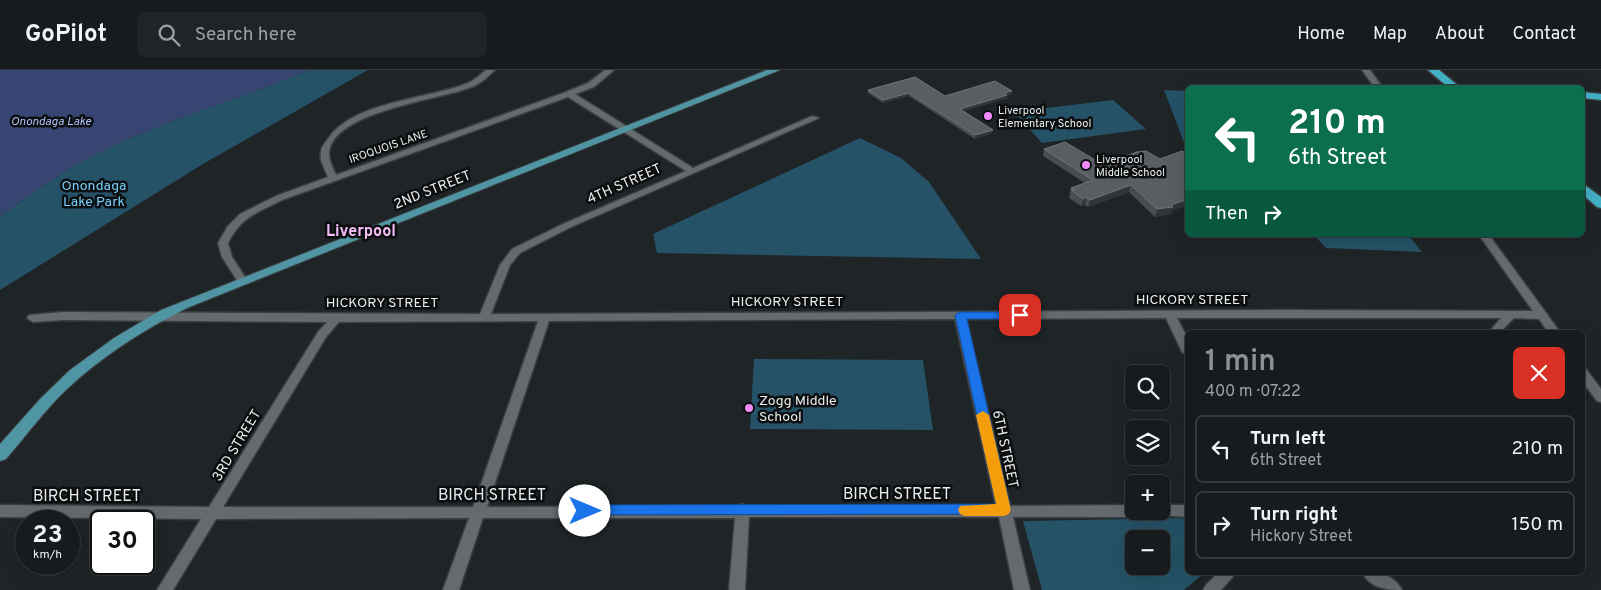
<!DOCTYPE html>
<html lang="en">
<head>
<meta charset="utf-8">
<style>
  body { margin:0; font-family:Overpass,sans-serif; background:#202426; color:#f1f3f6; height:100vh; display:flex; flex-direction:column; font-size:19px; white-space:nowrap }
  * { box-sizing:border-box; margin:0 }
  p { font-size:16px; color:#9ea1a4 }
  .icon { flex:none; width:28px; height:28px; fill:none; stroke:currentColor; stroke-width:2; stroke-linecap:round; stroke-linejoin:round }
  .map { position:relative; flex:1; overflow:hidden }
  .panel { position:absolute; left:1185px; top:260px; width:400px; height:245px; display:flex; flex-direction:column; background:#171b1d; border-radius:8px; box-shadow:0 5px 20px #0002,0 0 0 1px #36393b }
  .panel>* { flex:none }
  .guide { position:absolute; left:1185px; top:15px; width:400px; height:152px; border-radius:8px; box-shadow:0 5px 20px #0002,0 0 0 1px #36393b; background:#0b6e4f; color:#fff; overflow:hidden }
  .buttons { position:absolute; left:1125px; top:295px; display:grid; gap:10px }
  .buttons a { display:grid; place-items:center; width:45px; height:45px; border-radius:8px; background:#171b1d; box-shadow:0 5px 20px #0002,0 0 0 1px #36393b; font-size:25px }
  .speed { position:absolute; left:15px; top:440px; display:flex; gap:10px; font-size:25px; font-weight:700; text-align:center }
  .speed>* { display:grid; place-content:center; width:65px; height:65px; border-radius:50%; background:#171b1d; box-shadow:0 5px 20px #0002,0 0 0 1px #36393b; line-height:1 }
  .speed small { font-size:12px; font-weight:400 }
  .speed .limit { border:2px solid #111; border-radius:8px; background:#fff; color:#111 }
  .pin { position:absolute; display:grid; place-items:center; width:42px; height:42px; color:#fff; margin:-21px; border-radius:10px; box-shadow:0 2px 8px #0006 }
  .me { position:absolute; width:55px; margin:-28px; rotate:90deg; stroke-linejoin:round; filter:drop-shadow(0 0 4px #0008) }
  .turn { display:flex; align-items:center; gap:18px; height:105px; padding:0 20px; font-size:22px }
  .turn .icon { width:65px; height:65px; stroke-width:2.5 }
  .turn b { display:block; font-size:35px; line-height:42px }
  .then { display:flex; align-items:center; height:48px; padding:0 20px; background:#0003; gap:10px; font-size:19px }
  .round { display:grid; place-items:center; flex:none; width:52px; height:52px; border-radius:8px; background:#202426 }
  .headline { display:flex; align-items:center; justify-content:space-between; height:85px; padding:0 20px }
  h1 { font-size:30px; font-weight:600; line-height:38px; color:#8c9099 }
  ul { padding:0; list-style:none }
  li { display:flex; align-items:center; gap:15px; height:68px; margin:0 10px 8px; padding:0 10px; border:2px solid #36393b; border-radius:8px }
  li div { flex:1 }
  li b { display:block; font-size:19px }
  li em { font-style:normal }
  header { display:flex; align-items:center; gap:30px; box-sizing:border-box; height:70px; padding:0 25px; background:#171b1d; border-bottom:1px solid #36393b }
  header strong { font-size:24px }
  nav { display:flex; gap:28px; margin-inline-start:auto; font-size:18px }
  .search { width:350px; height:45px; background:#202426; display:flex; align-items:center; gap:12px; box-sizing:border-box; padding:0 18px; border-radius:8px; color:#9ea1a4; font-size:19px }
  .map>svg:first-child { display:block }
  .green { fill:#265267; fill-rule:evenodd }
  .water { fill:#364571 }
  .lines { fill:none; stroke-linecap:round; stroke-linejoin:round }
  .minor-casing { stroke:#3a3e41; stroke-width:3 }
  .primary-casing { stroke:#3a3e41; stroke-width:2 }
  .motorway-casing { stroke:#3a3e41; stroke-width:3 }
  .minor { fill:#646a6e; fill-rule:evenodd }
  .primary { fill:#5095a3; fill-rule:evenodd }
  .motorway { fill:#43b1c7; fill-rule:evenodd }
  .wall { fill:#494d51 }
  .shaded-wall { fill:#313539 }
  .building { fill:#5a5e62; stroke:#717578 }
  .route { fill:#1a73e8; stroke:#114b97 }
  .slow { fill:#f59e0b }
  .poi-dot { fill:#ef8bf7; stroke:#0b0d0e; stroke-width:2 }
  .labels { text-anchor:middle; stroke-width:5; stroke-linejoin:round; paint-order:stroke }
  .far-poi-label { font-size:11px; fill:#eaedef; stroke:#0b0d0e; text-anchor:start }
  .far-street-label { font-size:11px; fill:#eaedef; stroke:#0b0d0e }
  .far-water-label { font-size:12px; font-style:italic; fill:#adc3fd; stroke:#0b0d0e }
  .street-label { font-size:14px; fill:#eaedef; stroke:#0b0d0e }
  .park-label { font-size:14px; fill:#77d1ff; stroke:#0b0d0e }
  .poi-label { font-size:14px; fill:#eaedef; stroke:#0b0d0e; text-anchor:start }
  .quarter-label { font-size:16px; font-weight:bold; fill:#f5bdf8; stroke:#0b0d0e }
  .near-street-label { font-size:16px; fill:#eaedef; stroke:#0b0d0e }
</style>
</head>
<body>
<header>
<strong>GoPilot</strong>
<div class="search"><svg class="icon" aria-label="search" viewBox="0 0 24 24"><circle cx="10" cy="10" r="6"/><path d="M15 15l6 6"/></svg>Search here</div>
<nav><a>Home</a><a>Map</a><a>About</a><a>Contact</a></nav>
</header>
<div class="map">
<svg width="1601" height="520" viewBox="0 0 1601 520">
  <rect width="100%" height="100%" fill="#1f2427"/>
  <!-- green -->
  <g class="green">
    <path d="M309 0H368L203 94 0 220V146C27 128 54 107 83 91 154 52 234 32 309 0Z"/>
    <polygon points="1164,20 1187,21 1187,80"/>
    <polygon points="1113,30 1146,59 1042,73 1014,42"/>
    <polygon points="860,68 901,88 929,112 981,189 657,183 653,164"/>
    <polygon points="1314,165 1408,165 1422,182 1326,178"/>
    <polygon points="754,289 923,290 933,360 750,359"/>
    <path d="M1187 448 1188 502 1204 503 1184 520H1042L1023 451ZM1134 469H1161V496H1134Z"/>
  </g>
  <!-- water -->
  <path class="water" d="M0 0H309C234 32 154 52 83 91 54 107 27 128 0 146Z"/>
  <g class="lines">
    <defs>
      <g id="minor">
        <path d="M486 0H495C489 6 481 13 474 16 443 30 333 40 329 83 329 91 333 98 336 105L566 22 588 13 605 0H614L594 17 575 24 693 98 812 46 819 48 569 158 520 183 510 195 491 244 1295 240 1533 241 1479 165H1489L1560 262H1548L1539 249 1514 248 1500 262H1489L1501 248H1177L1188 269V286L1182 282 1166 248 966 249 1010 436 1134 435V441H1141L1139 445 1134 447H1013L1030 520H1014L999 447H749L745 520H729L735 448H483L459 520H443L469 448 216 449 173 520H157L201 449 0 447V435L209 437 318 262 327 252 63 250 33 252 27 248 29 245 63 242 480 244 500 195 512 179 563 154 686 101 568 27 282 130C257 143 242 146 228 173L232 187 247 210 242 213 238 212 222 187 218 173 228 156 240 144 276 126 328 107C325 99 319 91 321 82 321 77 325 73 328 69 353 31 429 29 468 13 475 10 481 4 486 0ZM955 249 996 436H747L742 434 737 436 487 437 549 251ZM538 251 473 437H223L326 267 339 252Z"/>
        <polygon points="1362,0 1370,0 1383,18 1375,18"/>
        <polygon points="1582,298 1586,299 1601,319 1601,332 1597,331 1582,311"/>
        <polygon points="1161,435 1188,435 1188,447 1156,445 1154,441 1161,441"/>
        <polygon points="1219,502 1237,502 1221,520 1203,520 1206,515"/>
        <path d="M1362 502C1377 502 1394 504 1402 520 1387 520 1369 518 1362 502Z"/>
      </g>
      <path id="primary" d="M767 0H780L187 238C143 260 102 286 66 320 44 341 26 366 6 389L0 391V374L40 329 70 300 114 268 161 240Z"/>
      <g id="motorway">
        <polygon points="1428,0 1439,0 1461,18 1449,18"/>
        <polygon points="1582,22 1601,24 1601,30 1582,28"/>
        <polygon points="1582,113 1601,127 1601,138 1597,137 1582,124"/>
      </g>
    </defs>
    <!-- minor casing -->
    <use href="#minor" class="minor-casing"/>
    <!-- primary casing -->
    <use href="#primary" class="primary-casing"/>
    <!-- motorway casing -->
    <use href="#motorway" class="motorway-casing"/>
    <!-- minor -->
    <use href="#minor" class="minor"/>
    <!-- primary -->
    <use href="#primary" class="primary"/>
    <!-- motorway -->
    <use href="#motorway" class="motorway"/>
  </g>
  <!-- wall -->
  <g class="wall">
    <polygon points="868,20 945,26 1012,24 1007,25 1007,28 964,41 992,63 975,69 909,26 883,33 868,23"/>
    <polygon points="1065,72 1172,141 1171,144 1155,147 1129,122 1088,137 1085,135 1081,136 1069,128 1071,118 1085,113 1043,86 1044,79"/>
  </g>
  <!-- shaded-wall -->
  <g class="shaded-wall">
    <polygon points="1012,21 1012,24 1007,25 1007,28 960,42 960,39"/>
    <polygon points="909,23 909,26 883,33 883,30"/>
    <polygon points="993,60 992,63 975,69 975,65"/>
    <polygon points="1131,115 1129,122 1088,137 1090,130"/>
    <polygon points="1086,127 1085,135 1081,136 1083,129"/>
    <polygon points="1188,129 1188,135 1172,141 1171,144 1155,147 1157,139"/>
  </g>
  <!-- building -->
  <g class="building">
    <polygon points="915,7 945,26 995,11 1012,21 1004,23 1007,25 960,39 993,60 975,65 909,23 883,30 868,20"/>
    <polygon points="1065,72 1102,94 1137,82 1146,81 1160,89 1182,81 1188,84 1188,129 1171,135 1173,137 1157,139 1131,115 1090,130 1086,127 1083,129 1071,120 1074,119 1071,118 1093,110 1044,79"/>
  </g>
  <!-- route -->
  <polygon class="route" points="960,242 1020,242 1025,245 1020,249 967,249 1011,440 1009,444 580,445 578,441 580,437 585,435 996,434 955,245"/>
  <!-- slow -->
  <polygon class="slow" points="983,341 989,345 1011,440 1009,444 1004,446 965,446 960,444 958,440 960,436 996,434 976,345"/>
  <!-- markers -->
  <g class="poi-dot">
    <circle cx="988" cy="46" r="5"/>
    <circle cx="1086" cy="95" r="5"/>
    <circle cx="749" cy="338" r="5"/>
  </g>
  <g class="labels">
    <!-- far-poi labels -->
    <g class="far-poi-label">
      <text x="998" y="44">Liverpool<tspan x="998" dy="13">Elementary School</tspan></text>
      <text x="1096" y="93">Liverpool<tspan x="1096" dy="13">Middle School</tspan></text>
    </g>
    <!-- far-street labels -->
    <g class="far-street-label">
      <text transform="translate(388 76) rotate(-19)" y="4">IROQUOIS LANE</text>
    </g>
    <!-- far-water labels -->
    <g class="far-water-label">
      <text x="51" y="55">Onondaga Lake</text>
    </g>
    <!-- street labels -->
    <g class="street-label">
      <text transform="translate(624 113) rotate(-24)" y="5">4TH STREET</text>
      <text transform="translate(432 119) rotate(-22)" y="5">2ND STREET</text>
      <text x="1192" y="234">HICKORY STREET</text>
      <text x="787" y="236">HICKORY STREET</text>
      <text x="382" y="237">HICKORY STREET</text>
      <text transform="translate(236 375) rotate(-59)" y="5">3RD STREET</text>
      <text transform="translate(1006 379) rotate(78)" y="5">6TH STREET</text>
    </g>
    <!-- park labels -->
    <g class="park-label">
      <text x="94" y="120">Onondaga<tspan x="94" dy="16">Lake Park</tspan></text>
    </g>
    <!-- poi labels -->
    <g class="poi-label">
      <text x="759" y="335">Zogg Middle<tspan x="759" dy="16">School</tspan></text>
    </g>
    <!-- quarter labels -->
    <g class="quarter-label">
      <text x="361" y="166">Liverpool</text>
    </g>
    <!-- near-street labels -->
    <g class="near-street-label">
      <text x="897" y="429">BIRCH STREET</text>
      <text x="492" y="430">BIRCH STREET</text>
      <text x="87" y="431">BIRCH STREET</text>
    </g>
  </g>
</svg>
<div class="buttons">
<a><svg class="icon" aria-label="search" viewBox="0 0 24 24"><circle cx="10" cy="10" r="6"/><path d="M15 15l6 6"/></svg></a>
<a><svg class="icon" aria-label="layers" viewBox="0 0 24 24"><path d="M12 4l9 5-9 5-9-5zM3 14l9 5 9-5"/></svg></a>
<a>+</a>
<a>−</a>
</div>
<div class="speed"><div>23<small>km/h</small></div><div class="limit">30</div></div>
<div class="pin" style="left:1020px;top:245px;background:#d93025"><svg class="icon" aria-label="arrive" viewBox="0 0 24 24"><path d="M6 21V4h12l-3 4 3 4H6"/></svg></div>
<svg class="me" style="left:585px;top:441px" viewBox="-20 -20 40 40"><circle r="19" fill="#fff"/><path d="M0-13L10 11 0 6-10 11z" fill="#1a73e8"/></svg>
<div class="guide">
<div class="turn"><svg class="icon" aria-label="left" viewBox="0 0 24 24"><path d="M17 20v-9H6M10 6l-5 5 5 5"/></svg><div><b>210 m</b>6th Street</div></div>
<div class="then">Then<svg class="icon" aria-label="right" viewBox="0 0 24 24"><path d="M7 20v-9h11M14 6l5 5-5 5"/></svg></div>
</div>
<section class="panel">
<div class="headline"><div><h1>1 min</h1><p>400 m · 07:22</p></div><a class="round" style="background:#d93025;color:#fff"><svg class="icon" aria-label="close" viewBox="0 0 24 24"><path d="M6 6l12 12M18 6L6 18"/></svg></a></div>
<ul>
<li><svg class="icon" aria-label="left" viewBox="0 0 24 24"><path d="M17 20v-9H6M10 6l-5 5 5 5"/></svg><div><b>Turn left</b><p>6th Street</p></div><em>210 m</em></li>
<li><svg class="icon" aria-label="right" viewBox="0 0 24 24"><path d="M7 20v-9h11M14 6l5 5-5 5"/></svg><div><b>Turn right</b><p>Hickory Street</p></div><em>150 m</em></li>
</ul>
</section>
</div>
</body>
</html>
